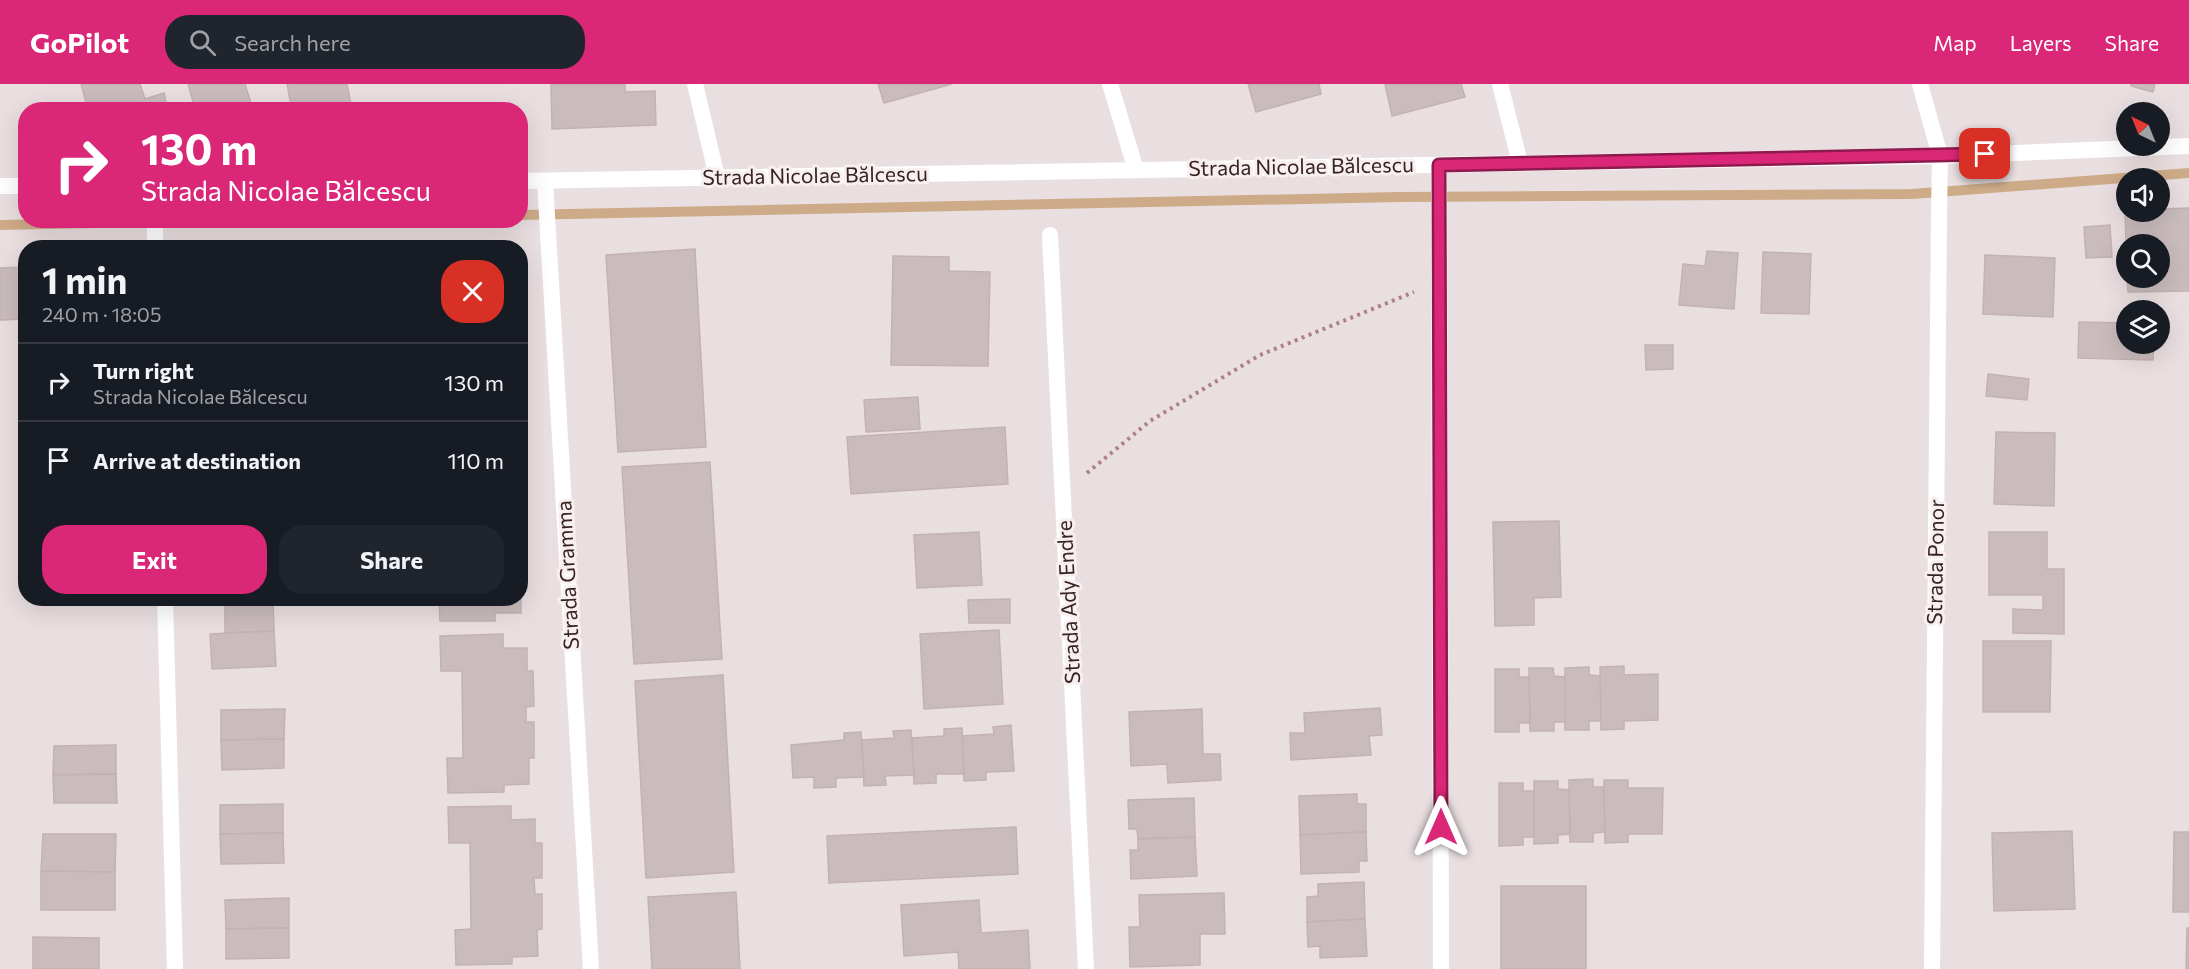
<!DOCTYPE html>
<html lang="en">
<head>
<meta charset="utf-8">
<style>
  body { margin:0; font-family:Commissioner,sans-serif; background:#20242c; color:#f1f3f6; height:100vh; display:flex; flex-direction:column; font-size:22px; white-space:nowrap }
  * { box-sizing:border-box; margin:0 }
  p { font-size:20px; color:#9ea1a6 }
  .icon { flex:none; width:33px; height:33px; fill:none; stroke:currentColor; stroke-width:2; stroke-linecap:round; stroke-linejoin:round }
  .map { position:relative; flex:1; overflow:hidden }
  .side { position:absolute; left:18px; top:156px; width:510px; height:366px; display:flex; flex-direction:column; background:#171b24; border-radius:24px; box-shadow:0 6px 24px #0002 }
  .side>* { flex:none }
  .top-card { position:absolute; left:18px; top:18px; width:510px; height:126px; border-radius:24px; box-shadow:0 6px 24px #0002; background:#db2777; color:#fff; overflow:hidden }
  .needle { width:39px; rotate:317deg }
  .fabs { position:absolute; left:2116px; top:18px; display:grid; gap:12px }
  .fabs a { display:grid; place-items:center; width:54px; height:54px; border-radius:50%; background:#171b24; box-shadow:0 6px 24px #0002; font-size:30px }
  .pin { position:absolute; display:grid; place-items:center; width:51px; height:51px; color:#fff; margin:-26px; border-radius:12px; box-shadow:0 3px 9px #0006 }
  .me { position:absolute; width:66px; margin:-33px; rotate:0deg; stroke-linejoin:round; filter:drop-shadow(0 0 4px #0008) }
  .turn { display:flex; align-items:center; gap:21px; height:126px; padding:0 24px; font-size:27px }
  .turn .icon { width:78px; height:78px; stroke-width:2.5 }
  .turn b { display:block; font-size:42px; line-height:51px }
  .round { display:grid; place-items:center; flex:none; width:63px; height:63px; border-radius:24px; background:#20242c }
  .summary { display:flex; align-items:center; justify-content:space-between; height:102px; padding:0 24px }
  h1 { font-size:36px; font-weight:700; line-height:45px }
  .primary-button { display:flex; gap:12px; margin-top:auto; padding:12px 24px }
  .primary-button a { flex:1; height:69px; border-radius:24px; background:#db2777; color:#fff; font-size:24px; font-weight:700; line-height:69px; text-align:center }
  .primary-button a+a { background:#20242c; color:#f1f3f6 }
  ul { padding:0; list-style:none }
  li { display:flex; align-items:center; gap:18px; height:78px; padding:0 24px; border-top:2px solid #363941 }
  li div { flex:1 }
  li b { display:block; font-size:22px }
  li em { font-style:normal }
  header { display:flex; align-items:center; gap:36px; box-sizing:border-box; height:84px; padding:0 30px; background:#db2777; color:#fff }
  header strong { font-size:28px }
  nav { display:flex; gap:33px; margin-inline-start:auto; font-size:21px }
  .search { width:420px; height:54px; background:#20242c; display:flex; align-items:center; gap:15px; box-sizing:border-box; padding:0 21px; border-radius:24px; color:#9ea1a6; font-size:22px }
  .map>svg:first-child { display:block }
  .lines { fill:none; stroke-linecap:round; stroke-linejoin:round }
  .stream { stroke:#ceab88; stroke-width:10 }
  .building { fill:#cabcbd; stroke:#c3b2b3; stroke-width:1.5 }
  .path { stroke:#ad8280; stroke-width:4; stroke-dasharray:3 4.5; stroke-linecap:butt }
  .pedestrian { stroke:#fff; stroke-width:16 }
  .minor { stroke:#fff; stroke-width:16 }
  .tertiary { stroke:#fff; stroke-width:16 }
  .route-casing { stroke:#8e194d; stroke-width:15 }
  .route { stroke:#db2777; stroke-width:10 }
  .labels { text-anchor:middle; stroke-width:6; stroke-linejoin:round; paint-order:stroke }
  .street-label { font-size:21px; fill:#392321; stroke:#f7eff0 }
</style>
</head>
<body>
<header>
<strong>GoPilot</strong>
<div class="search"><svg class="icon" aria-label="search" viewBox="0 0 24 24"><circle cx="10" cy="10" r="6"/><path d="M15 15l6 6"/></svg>Search here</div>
<nav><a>Map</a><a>Layers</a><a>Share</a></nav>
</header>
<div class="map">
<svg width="2189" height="885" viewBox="0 0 2189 885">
  <rect width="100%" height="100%" fill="#eadfe0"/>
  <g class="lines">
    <!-- stream -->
    <g class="stream">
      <polyline points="520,131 1399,113 1912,110 2189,89"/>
      <polyline points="0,141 244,136"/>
    </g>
  </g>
  <!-- building -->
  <g class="building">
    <polygon points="81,0 140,0 145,15 164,9 168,26 88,26"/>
    <polygon points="188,0 245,0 253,26 182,26 194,21"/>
    <polygon points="287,0 347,0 352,26 292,26"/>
    <polygon points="551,0 625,0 625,8 655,7 656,41 552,45"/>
    <polygon points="878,0 952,0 884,19"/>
    <polygon points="1248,0 1319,0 1321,10 1256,28"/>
    <polygon points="1385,0 1461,0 1465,13 1392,32"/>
    <polygon points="2131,0 2155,0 2153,8 2131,2"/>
    <polygon points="2189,124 2189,207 2128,208 2127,194 2160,194 2160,160 2127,160 2127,188 2125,126 2160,128 2160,125"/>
    <polygon points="2110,141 2112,173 2086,174 2084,143"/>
    <polygon points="695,165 706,363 618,368 606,171"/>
    <polygon points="1707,167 1738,169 1734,225 1679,221 1683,180 1705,182"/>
    <polygon points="1763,168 1811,170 1809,230 1761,229"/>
    <polygon points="1985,171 2055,174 2053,233 1983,230"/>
    <polygon points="893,172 949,173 949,187 990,188 988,282 891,281"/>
    <polygon points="26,183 26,235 0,236 0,184"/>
    <polygon points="2079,238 2127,239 2127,260 2154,260 2153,276 2078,274"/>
    <polygon points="1645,261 1673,261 1673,285 1646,286"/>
    <polygon points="1988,290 2029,295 2027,316 1986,312"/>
    <polygon points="918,313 920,345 866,348 864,316"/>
    <polygon points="1005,343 1008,400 851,410 847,353"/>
    <polygon points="1996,348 2055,349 2054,422 1994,420"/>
    <polygon points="710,378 722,575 634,580 622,383"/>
    <polygon points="520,415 525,415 525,450 520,451"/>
    <polygon points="1559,437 1561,513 1534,514 1534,541 1495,542 1493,438"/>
    <polygon points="979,448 982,501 917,504 914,451"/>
    <polygon points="1989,448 2047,448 2047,485 2064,485 2064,550 2013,549 2013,525 2043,526 2043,511 1989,511"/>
    <polygon points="520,467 525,467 526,502 521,502 521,529 495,529 495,537 440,537 439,514 520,514"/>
    <polygon points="273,515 274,547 225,549 225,516"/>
    <polygon points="1010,515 1010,539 969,539 968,516"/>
    <polygon points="999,546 1003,620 924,625 920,550"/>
    <polygon points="274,547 276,582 212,585 210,550"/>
    <polygon points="503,550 503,564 527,564 527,587 533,587 534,622 526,623 526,638 534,638 534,674 529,674 529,700 504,701 504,708 448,709 447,674 463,674 462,587 441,587 440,552"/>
    <polygon points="1983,557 2051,557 2050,628 1983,628"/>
    <polygon points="1624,582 1624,591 1658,590 1658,636 1624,637 1624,645 1601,646 1600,583"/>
    <polygon points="1589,583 1589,591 1600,592 1601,637 1589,637 1589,646 1565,646 1565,584"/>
    <polygon points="1529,584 1553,584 1554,592 1565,593 1565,638 1554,638 1554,647 1530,647"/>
    <polygon points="1495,585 1519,585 1519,593 1529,593 1530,639 1519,639 1519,648 1495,648"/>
    <polygon points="723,591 734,788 646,794 635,597"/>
    <polygon points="1380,624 1382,651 1369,652 1371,671 1291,676 1290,649 1305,649 1304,629"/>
    <polygon points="285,625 284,655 221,656 221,626"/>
    <polygon points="1202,625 1203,670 1220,670 1221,696 1168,699 1167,680 1131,682 1129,628"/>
    <polygon points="1011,641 1014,687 986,688 986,696 964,697 962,652 994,650 993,643"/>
    <polygon points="962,644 964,690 936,690 936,699 914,700 912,654 944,652 944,645"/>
    <polygon points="911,646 914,691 885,692 886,701 864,702 862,656 894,654 893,647"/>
    <polygon points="861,648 864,693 836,694 836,703 814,704 814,693 793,694 791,661 844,656 844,649"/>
    <polygon points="284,655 284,684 222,686 221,656"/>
    <polygon points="116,661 116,690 53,691 54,662"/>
    <polygon points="116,690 117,719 54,719 53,691"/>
    <polygon points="1593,695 1593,703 1604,703 1605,748 1593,749 1593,758 1570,758 1569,696"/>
    <polygon points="1604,696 1628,696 1628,704 1663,704 1662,750 1628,750 1628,758 1605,759"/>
    <polygon points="1534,697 1558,697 1558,705 1569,706 1570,750 1558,751 1558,759 1534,760"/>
    <polygon points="1499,699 1523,699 1523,707 1534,707 1534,753 1523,753 1523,761 1499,762"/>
    <polygon points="1357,710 1357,720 1366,720 1366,748 1300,751 1299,712"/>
    <polygon points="1194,714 1195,753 1138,755 1137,745 1129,745 1128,716"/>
    <polygon points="283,720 283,749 220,750 220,721"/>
    <polygon points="511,722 511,736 535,735 535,759 542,759 542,794 534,794 535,810 542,810 542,845 537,846 538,872 512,873 512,880 456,881 455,846 471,845 470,759 449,759 448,723"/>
    <polygon points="1016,743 1018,790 829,799 827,752"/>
    <polygon points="2072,747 2075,825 1994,827 1992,749"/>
    <polygon points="1366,748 1367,777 1359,777 1359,788 1301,790 1300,751"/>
    <polygon points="2174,748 2189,748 2189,828 2173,828"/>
    <polygon points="283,749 284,779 221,780 220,750"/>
    <polygon points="43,750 116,750 115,788 41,787"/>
    <polygon points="1195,753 1197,792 1131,795 1130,766 1138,766 1138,755"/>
    <polygon points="41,787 115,788 115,826 41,826"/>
    <polygon points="1364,798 1365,835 1307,838 1307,813 1318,812 1318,800"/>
    <rect x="1501" y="802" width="85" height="83"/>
    <polygon points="736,808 740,885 652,885 648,813"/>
    <polygon points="1224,809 1225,850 1200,850 1200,881 1130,883 1129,843 1140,843 1139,811"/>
    <polygon points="289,814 289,844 226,845 225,816"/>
    <polygon points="979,816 981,849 1028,846 1030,885 959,885 958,868 904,872 901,821"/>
    <polygon points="1365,835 1367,872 1320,874 1320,862 1308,863 1307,838"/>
    <polygon points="289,844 289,874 226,875 226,845"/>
    <polygon points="2187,844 2189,844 2189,885 2186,885"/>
    <polygon points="33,853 99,854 99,885 33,885"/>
  </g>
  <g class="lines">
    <!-- path -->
    <polyline class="path" points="1087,389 1150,337 1260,271 1414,208"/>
    <!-- pedestrian -->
    <polyline class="pedestrian" points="1939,132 1940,72"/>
    <!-- minor -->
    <g class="minor">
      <polyline points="695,0 717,93"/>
      <polyline points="1110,0 1136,86"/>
      <polyline points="1500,0 1520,79"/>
      <polyline points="1920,0 1940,72"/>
      <polyline points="1439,81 1441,885"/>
      <polyline points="155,136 155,164"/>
      <polyline points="1050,151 1086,885"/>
      <polyline points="165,514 175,885"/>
      <polyline points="1932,885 1939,132"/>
    </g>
    <!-- tertiary -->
    <g class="tertiary">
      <polyline points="520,97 1940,72 2189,62"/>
      <polyline points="545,97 591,885"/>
      <polyline points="0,102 26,102"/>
    </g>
  </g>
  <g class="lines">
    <defs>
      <polyline id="route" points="1441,743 1439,81 1985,70"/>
    </defs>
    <!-- route casing -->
    <use href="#route" class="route-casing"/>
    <!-- route -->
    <use href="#route" class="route"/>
  </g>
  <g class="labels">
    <!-- street labels -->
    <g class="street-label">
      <text transform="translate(1301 83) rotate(-1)" y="7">Strada Nicolae Bălcescu</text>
      <text transform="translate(815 92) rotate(-1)" y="7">Strada Nicolae Bălcescu</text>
      <text transform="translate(1936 478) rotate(-89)" y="7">Strada Ponor</text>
      <text transform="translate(568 491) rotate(-93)" y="7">Strada Gramma</text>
      <text transform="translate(1069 518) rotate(-93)" y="7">Strada Ady Endre</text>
    </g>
  </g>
</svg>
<div class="fabs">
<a><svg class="needle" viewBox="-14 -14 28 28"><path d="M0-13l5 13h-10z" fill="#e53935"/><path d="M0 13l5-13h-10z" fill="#9ea1a6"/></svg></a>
<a><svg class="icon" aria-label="sound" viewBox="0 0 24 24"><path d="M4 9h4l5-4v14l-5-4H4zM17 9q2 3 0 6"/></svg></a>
<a><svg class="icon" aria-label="search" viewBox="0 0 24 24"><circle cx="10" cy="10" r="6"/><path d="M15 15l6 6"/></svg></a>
<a><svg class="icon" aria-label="layers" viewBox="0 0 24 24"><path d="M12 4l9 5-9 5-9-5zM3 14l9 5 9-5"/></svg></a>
</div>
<div class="pin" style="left:1985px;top:70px;background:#d93025"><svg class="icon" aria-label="arrive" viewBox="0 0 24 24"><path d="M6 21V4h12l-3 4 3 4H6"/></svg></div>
<svg class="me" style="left:1441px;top:743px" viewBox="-20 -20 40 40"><path d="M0-17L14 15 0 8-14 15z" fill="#db2777" stroke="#fff" stroke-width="4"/></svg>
<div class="top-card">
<div class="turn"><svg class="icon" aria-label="right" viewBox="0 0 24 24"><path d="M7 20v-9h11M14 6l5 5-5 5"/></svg><div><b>130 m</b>Strada Nicolae Bălcescu</div></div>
</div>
<section class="side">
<div class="summary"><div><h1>1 min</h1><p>240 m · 18:05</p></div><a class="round" style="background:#d93025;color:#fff"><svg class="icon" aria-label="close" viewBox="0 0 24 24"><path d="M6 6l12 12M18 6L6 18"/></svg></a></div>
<ul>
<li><svg class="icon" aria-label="right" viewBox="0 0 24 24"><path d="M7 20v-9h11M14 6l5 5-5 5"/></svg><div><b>Turn right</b><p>Strada Nicolae Bălcescu</p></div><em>130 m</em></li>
<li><svg class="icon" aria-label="arrive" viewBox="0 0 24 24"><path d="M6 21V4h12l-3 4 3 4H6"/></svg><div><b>Arrive at destination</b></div><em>110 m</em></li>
</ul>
<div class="primary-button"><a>Exit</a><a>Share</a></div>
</section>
</div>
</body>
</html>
